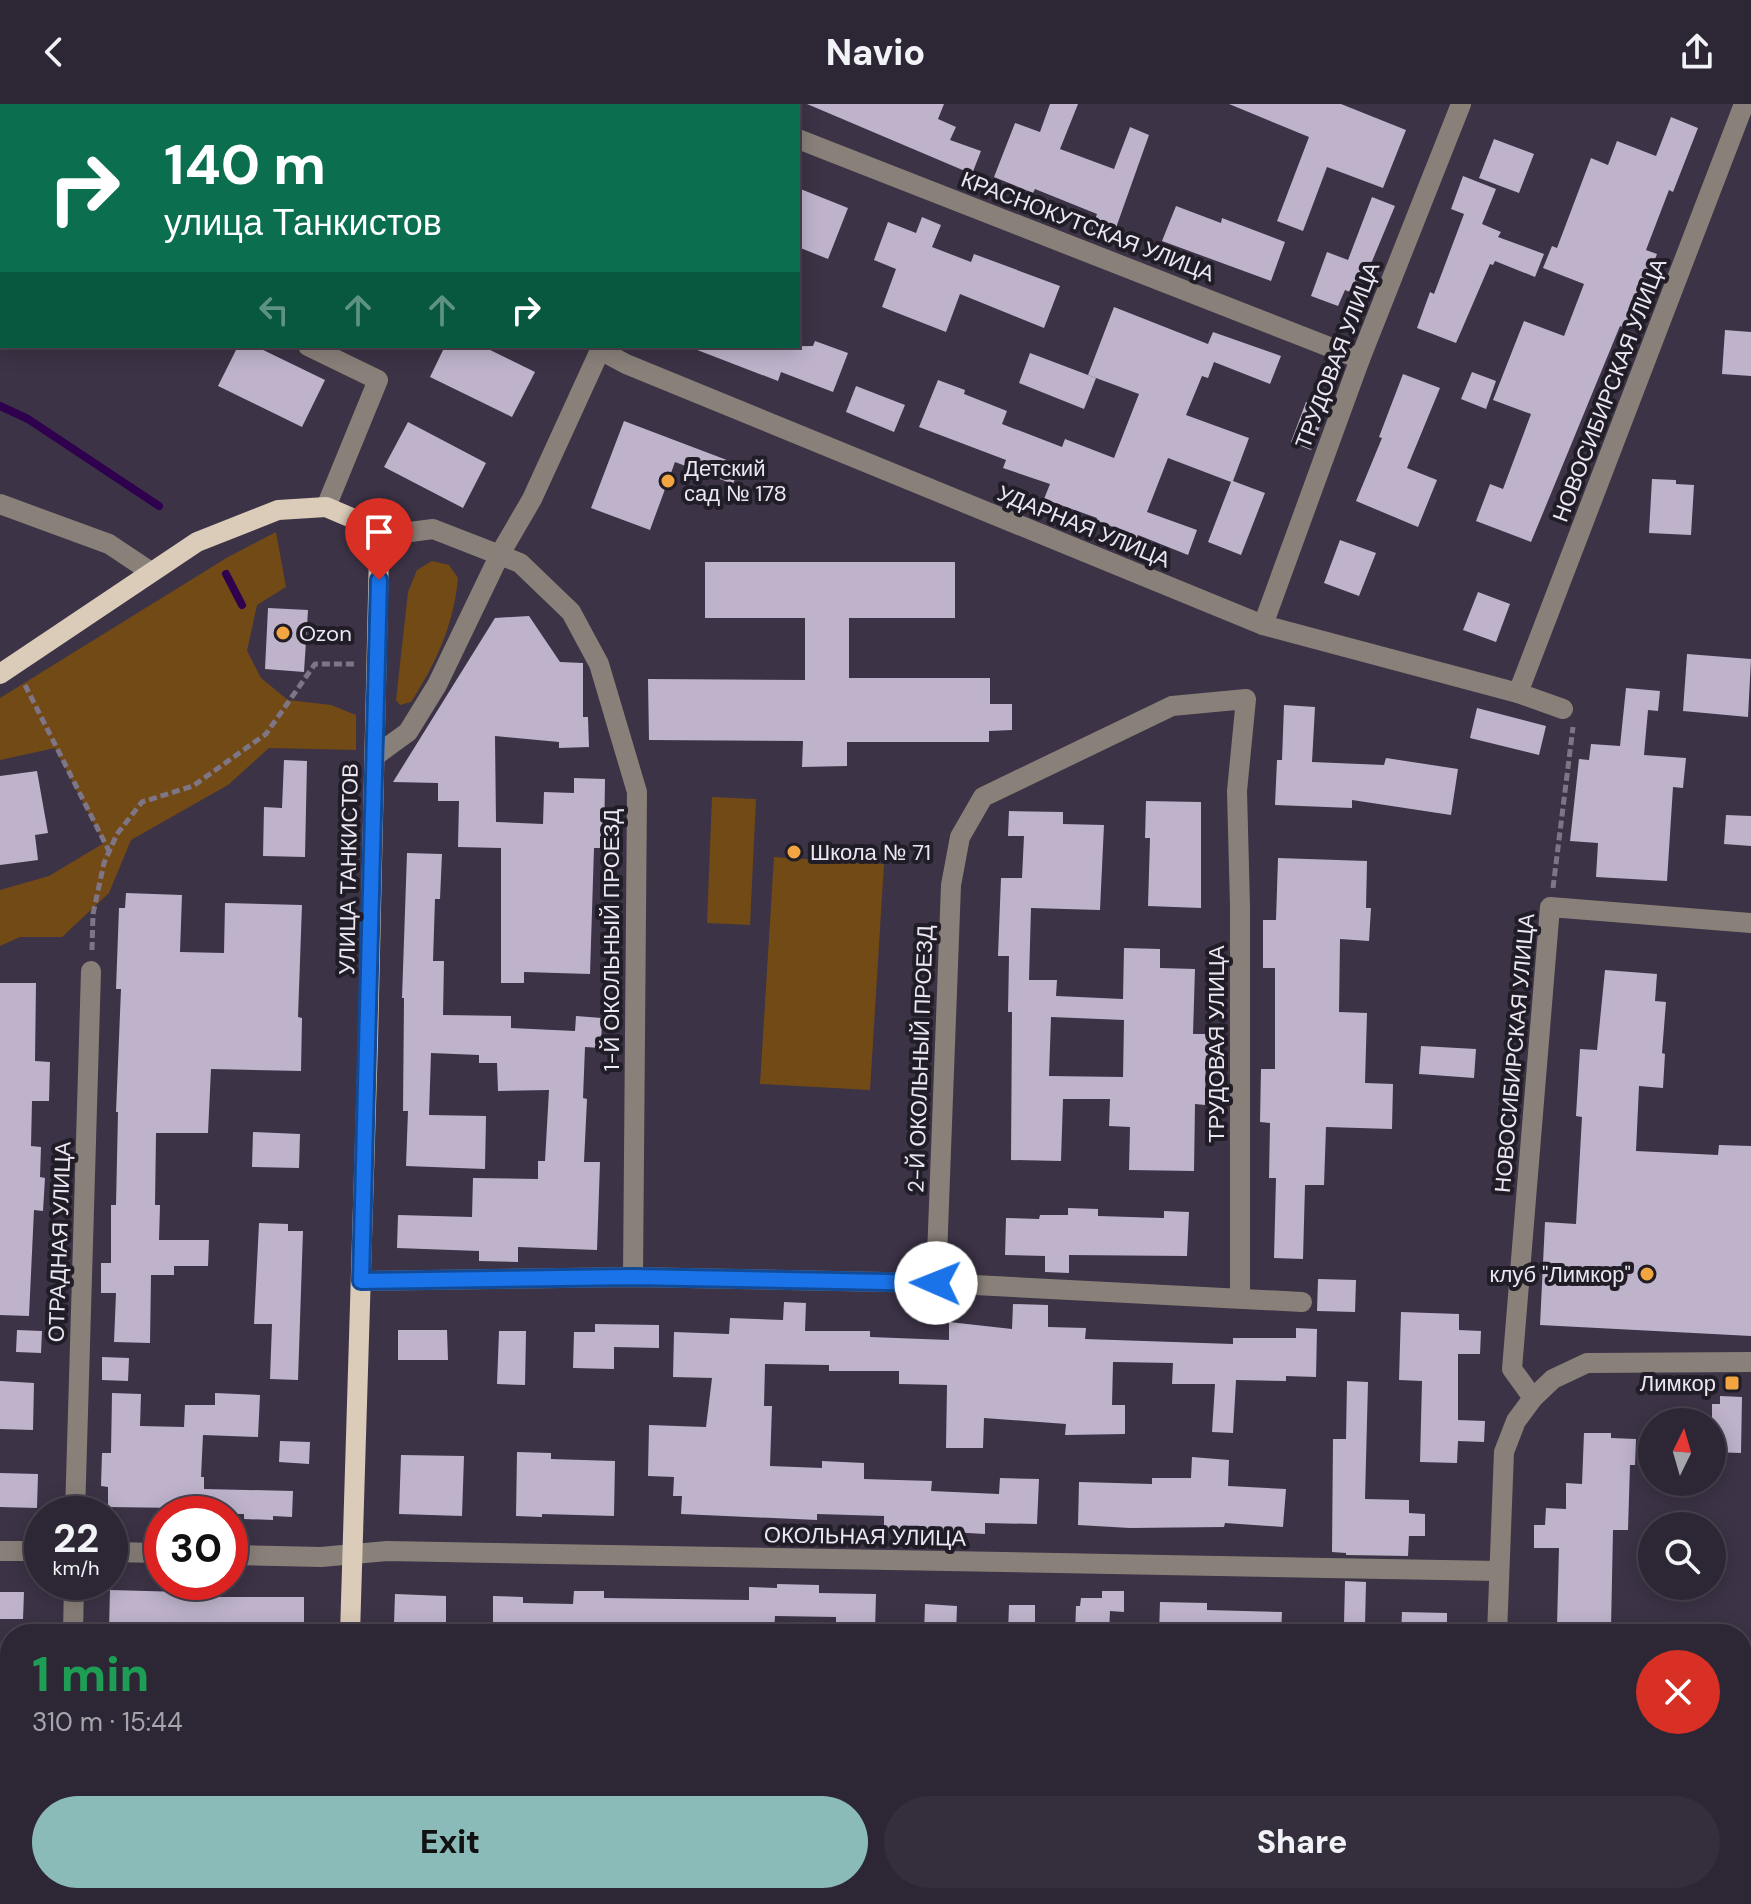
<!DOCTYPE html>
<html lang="en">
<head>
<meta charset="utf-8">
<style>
  body { margin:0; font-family:"DM Sans",sans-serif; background:#352e3c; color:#f1f3f6; height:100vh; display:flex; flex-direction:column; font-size:30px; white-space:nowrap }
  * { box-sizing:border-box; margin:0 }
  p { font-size:26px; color:#a7a5ac }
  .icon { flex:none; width:44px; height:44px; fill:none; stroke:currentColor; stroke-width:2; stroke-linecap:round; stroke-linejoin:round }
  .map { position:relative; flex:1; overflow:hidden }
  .side { position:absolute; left:0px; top:1520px; width:1752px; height:280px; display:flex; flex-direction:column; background:#2d2634; border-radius:32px 32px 0 0; box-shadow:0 4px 20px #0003,0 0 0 2px #48434f }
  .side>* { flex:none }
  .banner { position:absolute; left:0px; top:0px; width:800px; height:244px; box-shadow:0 4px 20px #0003,0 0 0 2px #48434f; background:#0b6e4f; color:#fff; overflow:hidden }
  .needle { width:52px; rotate:5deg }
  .fabs { position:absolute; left:1638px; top:1304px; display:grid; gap:16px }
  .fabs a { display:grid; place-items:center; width:88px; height:88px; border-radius:50%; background:#2d2634; box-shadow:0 4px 20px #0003,0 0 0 2px #48434f; font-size:40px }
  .speed { position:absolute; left:24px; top:1392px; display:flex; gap:16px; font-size:40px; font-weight:700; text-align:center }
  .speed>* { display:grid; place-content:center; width:104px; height:104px; border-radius:50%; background:#2d2634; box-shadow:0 4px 20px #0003,0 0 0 2px #48434f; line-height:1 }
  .speed small { font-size:20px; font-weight:400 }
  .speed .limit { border:12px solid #d22; background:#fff; color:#111 }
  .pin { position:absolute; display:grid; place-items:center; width:68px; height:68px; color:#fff; margin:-82px -34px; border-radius:50% 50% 50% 0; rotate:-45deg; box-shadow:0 0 8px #0007 }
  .pin .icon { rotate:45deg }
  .me { position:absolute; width:88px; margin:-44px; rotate:271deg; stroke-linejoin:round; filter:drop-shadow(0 0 6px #0008) }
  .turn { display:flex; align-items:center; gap:28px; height:168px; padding:0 32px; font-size:36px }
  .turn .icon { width:104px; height:104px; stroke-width:2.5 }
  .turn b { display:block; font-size:56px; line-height:68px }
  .lanes { display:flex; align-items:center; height:76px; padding:0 32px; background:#0003; justify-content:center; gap:40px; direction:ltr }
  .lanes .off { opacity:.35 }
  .round { display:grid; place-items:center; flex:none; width:84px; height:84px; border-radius:42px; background:#352e3c }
  .overview { display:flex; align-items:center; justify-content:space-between; height:136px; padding:0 32px }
  h1 { font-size:48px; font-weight:800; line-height:60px; color:#1e9e55 }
  .primary-button { display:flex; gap:16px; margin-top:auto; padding:16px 32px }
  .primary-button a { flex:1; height:92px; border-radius:48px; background:#8bbbb9; color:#111; font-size:32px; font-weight:800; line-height:92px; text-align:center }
  .primary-button a+a { background:#352e3c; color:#f1f3f6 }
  header { display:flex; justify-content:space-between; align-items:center; height:104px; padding:0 32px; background:#2d2634; font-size:36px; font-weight:800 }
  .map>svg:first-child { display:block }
  .green { fill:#724a15 }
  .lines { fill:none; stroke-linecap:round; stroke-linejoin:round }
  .stream { stroke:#2f004d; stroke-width:8 }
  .building { fill:#beb3cb; fill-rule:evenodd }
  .path { stroke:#7e7686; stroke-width:5; stroke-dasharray:8 4; stroke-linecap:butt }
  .minor { stroke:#898179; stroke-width:20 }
  .major { stroke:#dbcbb9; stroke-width:20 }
  .route-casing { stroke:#114b97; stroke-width:20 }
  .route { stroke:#1a73e8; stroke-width:14 }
  .poi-dot { fill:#f2a541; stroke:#211d26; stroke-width:3 }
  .labels { text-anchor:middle; stroke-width:8; stroke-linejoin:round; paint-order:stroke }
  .street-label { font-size:22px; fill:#ebe6f2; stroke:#211d26 }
  .poi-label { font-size:22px; fill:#ebe6f2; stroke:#211d26; text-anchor:start }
</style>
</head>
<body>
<header><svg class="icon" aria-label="back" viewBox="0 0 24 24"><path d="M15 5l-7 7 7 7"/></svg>Navio<svg class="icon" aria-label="share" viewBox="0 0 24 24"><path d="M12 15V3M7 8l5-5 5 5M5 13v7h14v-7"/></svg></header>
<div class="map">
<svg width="1751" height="1800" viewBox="0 0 1751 1800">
  <rect width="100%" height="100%" fill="#3c3346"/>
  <!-- green -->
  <g class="green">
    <polygon points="276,428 286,483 257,501 247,547 261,574 288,596 331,601 356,611 356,646 269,644 228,681 131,736 109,789 62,833 20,833 0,842 0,786 49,772 104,739 55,644 0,656 0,594 228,453"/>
    <path d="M432 457 449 461 458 474C454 520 436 559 411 598L400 601 396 596 408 488 417 466Z"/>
    <polygon points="712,693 756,695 750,821 707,819"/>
    <polygon points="774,753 884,760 870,986 760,980"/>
  </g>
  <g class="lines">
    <!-- stream -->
    <g class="stream">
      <polyline points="0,302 28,315 159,402"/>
      <polyline points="226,470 242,501"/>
    </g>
  </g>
  <!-- building -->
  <g class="building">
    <polygon points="807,0 944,0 938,15 956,23 950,36 981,47 972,70"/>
    <polygon points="1050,0 1078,0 1060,45 1114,65 1130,23 1149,31 1112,135 1091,127 1097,110 1035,85 1033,89 994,73 1015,19 1040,28"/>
    <polygon points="1229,0 1341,0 1406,26 1383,84 1327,63 1303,127 1277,117 1309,33"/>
    <polygon points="1671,13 1698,24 1673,88 1669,86 1646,146 1657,150 1627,224 1620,222 1531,438 1476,417 1490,380 1503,385 1531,310 1493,296 1524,217 1564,232 1584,180 1543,164 1552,142 1557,144 1591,54 1608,61 1617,37 1656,52"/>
    <polygon points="1494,35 1534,50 1519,89 1479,74"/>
    <polygon points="1463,72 1496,85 1482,120 1501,128 1498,133 1544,150 1535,173 1495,157 1493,161 1490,160 1456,239 1417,224 1430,188 1434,190 1464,110 1451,105"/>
    <polygon points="798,84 848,104 828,155 798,143"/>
    <polygon points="1372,93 1395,102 1358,191 1345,186 1338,202 1311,192 1327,148 1348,156"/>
    <polygon points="1176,102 1221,119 1222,114 1285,138 1271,177 1162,137"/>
    <polygon points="922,113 941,121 932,143 971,158 974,150 1060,182 1044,224 960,190 946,228 882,203 896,165 874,156 888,118 916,129"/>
    <polygon points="1114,203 1208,240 1213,228 1281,252 1270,280 1214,258 1208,274 1202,272 1186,311 1249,334 1233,377 1265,389 1241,451 1208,438 1231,378 1168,354 1147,408 1197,426 1188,451 1138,431 1135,438 1111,429 1113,423 1096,416 1097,414 1044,395 1050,380 1003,364 1006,356 919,323 938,276 965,286 964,290 1007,307 1002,320 1062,343 1065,335 1114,354 1139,290 1088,271"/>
    <polygon points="1725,226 1751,228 1751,272 1722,270"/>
    <polygon points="815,237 848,249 833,288 781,268 778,277 692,244 813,242"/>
    <polygon points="238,242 255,242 325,276 302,323 218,282"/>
    <polygon points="445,242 482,242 535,268 512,313 430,273"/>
    <polygon points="1030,249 1096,274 1084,305 1019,279"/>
    <polygon points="1472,268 1496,277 1486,305 1461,295"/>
    <polygon points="1403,270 1440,284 1407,364 1437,376 1418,423 1356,397 1382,334 1379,333"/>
    <polygon points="856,282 905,301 894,328 846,308"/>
    <polygon points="1306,298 1326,306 1311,346 1291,338"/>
    <polygon points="624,317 740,361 733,380 675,358 650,426 591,404"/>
    <polygon points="408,318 486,359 463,404 384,363"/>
    <polygon points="1652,375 1676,376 1676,380 1694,381 1691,431 1649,429"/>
    <polygon points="1340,436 1376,449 1359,492 1324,479"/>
    <polygon points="705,458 955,458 955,514 849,514 849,574 990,574 990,600 1012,600 1012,626 989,627 989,638 847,638 847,662 802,663 803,637 649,636 648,575 805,576 805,514 705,514"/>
    <polygon points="1478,488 1510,500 1496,538 1463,526"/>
    <polygon points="268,504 308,506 304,568 265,565"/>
    <polygon points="529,512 560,558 583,559 583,613 588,613 589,643 559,644 559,638 495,632 496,718 543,720 544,688 574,689 574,674 605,675 604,744 594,744 590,870 524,868 524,879 501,879 501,744 458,743 459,697 438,697 438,679 393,678 495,514"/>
    <polygon points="1687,550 1751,555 1748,613 1683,607"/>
    <polygon points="1626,584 1660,587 1658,607 1648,606 1644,651 1686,654 1683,684 1673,683 1667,777 1596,773 1598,739 1570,737 1579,655 1589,656 1591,640 1620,642"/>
    <polygon points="1284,601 1315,603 1312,658 1384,661 1386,654 1458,665 1451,711 1352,696 1352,704 1275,701 1277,656 1282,656"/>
    <polygon points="1477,604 1546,622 1539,651 1470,634"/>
    <polygon points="284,656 307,657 305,753 263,752 264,703 282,704"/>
    <polygon points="37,667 48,729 35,731 38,756 0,761 0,672"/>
    <polygon points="1146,697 1201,698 1201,804 1148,802 1150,734 1145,734"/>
    <path d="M1009 707 1063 708V720L1104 721 1100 806 1031 804 1029 876H1057L1056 892 1123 895 1124 844 1160 845V864L1195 865 1193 930H1222L1221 953 1206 952 1205 1001 1195 1000 1194 1067 1129 1066 1130 1023 1109 1022 1110 995H1063L1061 1057 1011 1056 1012 908H1008L1009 852H998L1001 774H1022L1024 732H1008ZM1051 913 1124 916 1123 973 1049 972Z"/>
    <polygon points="1726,711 1751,712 1751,742 1724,740"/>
    <polygon points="407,749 442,750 440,795 435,795 433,857 444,857 443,911 511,912 511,924 575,927 576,912 602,914 601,944 585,943 583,994 587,995 584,1058 600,1058 597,1146 518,1143 518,1158 479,1157 479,1147 397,1144 398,1111 472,1113 473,1074 538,1075 538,1057 545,1057 549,986 498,987 497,959 479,959 479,951 431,949 429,1011 486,1012 485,1065 406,1062 408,1007 403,1007 404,894 402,894"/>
    <polygon points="1278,754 1367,757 1366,804 1371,804 1369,837 1340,835 1339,908 1367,909 1365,979 1393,980 1392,1025 1326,1023 1324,1081 1305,1081 1303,1155 1274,1154 1276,1074 1269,1074 1270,1019 1260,1018 1261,965 1275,965 1275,864 1263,864 1263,816 1276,816"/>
    <polygon points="126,789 182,791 180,848 224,849 225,799 302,801 298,913 302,914 301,967 211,965 208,1029 156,1029 155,1101 160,1101 159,1136 209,1136 208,1162 174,1162 174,1171 151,1171 150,1239 114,1238 116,1189 101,1189 101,1159 111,1159 111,1101 116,1101 118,1008 116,1008 121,885 116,885 119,804 125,804"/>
    <polygon points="1605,866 1657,870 1655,897 1666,898 1662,949 1665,950 1663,984 1639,982 1636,1047 1718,1051 1719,1041 1751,1042 1751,1232 1540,1221 1545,1118 1576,1120 1582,1013 1576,1012 1580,945 1597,946"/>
    <polygon points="0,879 36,879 35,957 50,958 49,997 32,997 31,1042 41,1043 40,1073 45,1074 43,1107 34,1106 29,1212 0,1211"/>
    <polygon points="1421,942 1476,945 1474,974 1419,970"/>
    <polygon points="253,1028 300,1030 299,1064 252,1063"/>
    <polygon points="1068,1104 1098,1105 1098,1112 1164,1114 1164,1107 1189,1108 1187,1152 1069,1151 1069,1169 1045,1168 1045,1152 1005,1151 1006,1114 1039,1115 1040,1111 1068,1111"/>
    <polygon points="259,1119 288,1120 288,1127 303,1127 298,1276 270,1275 272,1220 254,1220"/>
    <polygon points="1318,1175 1356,1176 1355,1208 1317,1207"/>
    <polygon points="784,1198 806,1199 805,1227 870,1227 870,1233 949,1236 949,1218 1012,1225 1013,1200 1048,1201 1048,1223 1086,1224 1085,1235 1233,1240 1233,1234 1296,1234 1296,1224 1317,1225 1316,1273 1286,1272 1286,1277 1236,1276 1233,1329 1212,1328 1215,1280 1172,1280 1173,1259 1113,1258 1112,1301 1125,1301 1125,1330 1065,1331 1066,1320 984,1314 983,1344 946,1344 947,1281 899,1280 899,1267 829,1267 829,1261 765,1260 764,1302 772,1302 770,1362 822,1364 822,1357 864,1359 864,1375 932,1377 931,1387 999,1390 1000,1374 1039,1375 1037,1420 985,1419 985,1430 884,1424 884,1412 817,1410 817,1416 681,1410 682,1392 673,1392 674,1373 648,1372 649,1321 706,1323 712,1274 673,1273 674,1228 729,1230 730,1214 783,1216"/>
    <polygon points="1401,1208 1459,1210 1459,1226 1481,1227 1480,1250 1458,1250 1458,1316 1485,1317 1484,1338 1458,1337 1457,1359 1420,1358 1422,1277 1399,1276"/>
    <polygon points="595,1220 659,1221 659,1244 614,1243 614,1265 573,1264 574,1228 595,1228"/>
    <polygon points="17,1226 42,1227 41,1249 16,1248"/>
    <polygon points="398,1226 447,1226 448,1256 398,1256"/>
    <polygon points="499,1227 526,1227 525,1281 497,1280"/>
    <polygon points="102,1253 129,1254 128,1277 102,1276"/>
    <polygon points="0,1277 34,1279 33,1326 0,1325"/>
    <polygon points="1347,1277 1368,1278 1365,1395 1409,1396 1409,1409 1425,1410 1425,1432 1409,1432 1408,1452 1346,1451 1346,1449 1332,1448 1333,1335 1346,1335"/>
    <polygon points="112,1289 141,1290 140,1322 184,1323 185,1301 215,1301 215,1289 260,1291 258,1333 203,1331 201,1373 204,1373 204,1385 293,1387 292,1413 273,1412 273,1416 244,1415 244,1410 179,1410 179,1404 108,1403 108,1383 101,1382 102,1349 111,1349"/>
    <polygon points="1720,1292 1742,1293 1741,1349 1712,1348 1712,1300 1720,1300"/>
    <polygon points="1584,1329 1611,1329 1611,1334 1636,1335 1635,1361 1630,1361 1628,1426 1613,1426 1611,1524 1557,1522 1559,1444 1534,1444 1534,1421 1545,1421 1546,1404 1566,1405 1566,1379 1582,1380"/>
    <polygon points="280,1337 310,1338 309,1360 279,1358"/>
    <polygon points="517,1348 551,1349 551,1355 615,1357 614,1412 542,1410 542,1413 516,1412"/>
    <polygon points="401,1351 464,1352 462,1412 399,1410"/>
    <polygon points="1192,1353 1229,1356 1228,1382 1286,1385 1283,1423 1225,1419 1224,1423 1130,1424 1078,1421 1079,1378 1152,1380 1152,1374 1191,1374"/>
    <polygon points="0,1369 38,1370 37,1404 0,1403"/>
    <polygon points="1345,1477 1366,1478 1365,1521 1344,1520"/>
    <polygon points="184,1478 204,1478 204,1493 304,1493 304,1530 245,1530 245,1527 203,1527 203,1530 109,1527 110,1486 183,1488"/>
    <polygon points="777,1480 819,1481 819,1489 876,1490 875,1526 836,1525 836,1513 775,1512 774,1530 680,1530 680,1522 604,1521 604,1525 552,1524 552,1530 501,1530 502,1519 493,1519 493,1492 523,1493 523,1499 573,1500 574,1487 604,1487 604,1494 749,1496 749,1483 777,1484"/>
    <polygon points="1102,1487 1124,1487 1124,1508 1110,1507 1109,1530 1075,1530 1076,1502 1080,1502 1081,1494 1102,1494"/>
    <polygon points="0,1488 24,1488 23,1515 0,1515"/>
    <polygon points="395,1490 446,1492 446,1520 394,1519"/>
    <polygon points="1160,1498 1207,1499 1207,1506 1282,1508 1281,1530 1159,1530"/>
    <polygon points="925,1500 957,1502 956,1530 924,1530"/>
    <polygon points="1009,1501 1035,1501 1035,1529 1008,1529"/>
    <polygon points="1402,1508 1447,1509 1447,1530 1401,1530"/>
  </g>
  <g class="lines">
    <!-- path -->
    <g class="path">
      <polyline points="25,581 109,747"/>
      <polyline points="1553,784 1573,623"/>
      <polyline points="92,846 93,810 104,759 117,730 142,698 193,682 266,630 315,560 355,560"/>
    </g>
    <!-- minor -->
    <g class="minor">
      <polyline points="343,0 348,2"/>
      <polyline points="706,0 711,2"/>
      <polyline points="491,2 492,0"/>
      <polyline points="688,2 689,0"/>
      <polyline points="798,35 1360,255"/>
      <polyline points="0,91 2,92"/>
      <polyline points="308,242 378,276 326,403"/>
      <polyline points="600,246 626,260 1263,521 1518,589 1563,605"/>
      <polyline points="0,400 109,440 151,468"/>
      <polyline points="372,433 433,425 520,459 571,508 599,560 637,688 633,1173"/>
      <polyline points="1263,521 1360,255 1461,0"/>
      <polyline points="1518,589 1744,0"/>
      <polyline points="375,652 408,628 437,581 500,450 532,395 602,242"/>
      <polyline points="361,1177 633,1173 936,1179 1302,1198"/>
      <polyline points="936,1179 951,781 960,733 983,693 1172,602 1246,595 1237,687 1240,802 1240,1193"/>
      <polyline points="1533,1294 1512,1265 1550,803 1751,819"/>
      <polyline points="75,1410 91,867"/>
      <polyline points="0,1447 42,1447"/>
      <polyline points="110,1448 162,1449"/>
      <polyline points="230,1451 321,1453 387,1447 1499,1467"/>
      <polyline points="73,1530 74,1478"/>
      <polyline points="1497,1530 1504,1348 1516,1317 1533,1294 1553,1275 1587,1259 1751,1258"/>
      <polyline points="1742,1639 1751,1640"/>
      <polyline points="68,1800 69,1790"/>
      <polyline points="1489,1800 1490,1790"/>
    </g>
    <!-- major -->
    <g class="major">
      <polyline points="0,570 197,438 278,406 326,403 366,420 379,448 368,937 350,1530"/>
      <polyline points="343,1800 343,1790"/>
    </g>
  </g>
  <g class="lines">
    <defs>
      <polyline id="route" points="379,476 361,1177 633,1173 936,1179"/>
    </defs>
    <!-- route casing -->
    <use href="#route" class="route-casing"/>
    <!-- route -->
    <use href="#route" class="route"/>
  </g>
  <!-- markers -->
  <g class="poi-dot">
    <circle cx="668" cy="377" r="8"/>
    <circle cx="283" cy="529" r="8"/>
    <circle cx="794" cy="748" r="8"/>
    <circle cx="1647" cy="1170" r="8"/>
    <rect x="1724" y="1271" width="16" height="16" rx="4"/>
  </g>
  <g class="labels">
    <!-- street labels -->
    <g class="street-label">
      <text transform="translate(1088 122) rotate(21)" y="8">КРАСНОКУТСКАЯ УЛИЦА</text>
      <text transform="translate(1337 251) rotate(-69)" y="8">ТРУДОВАЯ УЛИЦА</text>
      <text transform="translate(1609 286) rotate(-69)" y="8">НОВОСИБИРСКАЯ УЛИЦА</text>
      <text transform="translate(1084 422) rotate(22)" y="8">УДАРНАЯ УЛИЦА</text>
      <text transform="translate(348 765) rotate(-89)" y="8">УЛИЦА ТАНКИСТОВ</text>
      <text transform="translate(611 836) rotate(-90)" y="8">1-Й ОКОЛЬНЫЙ ПРОЕЗД</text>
      <text transform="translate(1216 940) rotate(-90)" y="8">ТРУДОВАЯ УЛИЦА</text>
      <text transform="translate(1514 949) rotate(-85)" y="8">НОВОСИБИРСКАЯ УЛИЦА</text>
      <text transform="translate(920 955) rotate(-88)" y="8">2-Й ОКОЛЬНЫЙ ПРОЕЗД</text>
      <text transform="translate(59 1138) rotate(-88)" y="8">ОТРАДНАЯ УЛИЦА</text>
      <text transform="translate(865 1432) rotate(1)" y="8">ОКОЛЬНАЯ УЛИЦА</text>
    </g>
    <!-- poi labels -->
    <g class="poi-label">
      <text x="684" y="372">Детский<tspan x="684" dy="25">сад № 178</tspan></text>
      <text x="299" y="537">Ozon</text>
      <text x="810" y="756">Школа № 71</text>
      <text x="1631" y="1178" text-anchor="end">клуб "Лимкор"</text>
      <text x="1716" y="1287" text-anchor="end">Лимкор</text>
    </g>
  </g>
</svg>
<div class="fabs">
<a><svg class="needle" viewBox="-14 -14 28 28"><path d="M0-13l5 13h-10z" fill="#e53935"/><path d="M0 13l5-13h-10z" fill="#a7a5ac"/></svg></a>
<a><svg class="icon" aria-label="search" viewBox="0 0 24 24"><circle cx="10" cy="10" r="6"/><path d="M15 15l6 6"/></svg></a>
</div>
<div class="speed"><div>22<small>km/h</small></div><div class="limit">30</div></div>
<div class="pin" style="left:379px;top:476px;background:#d93025"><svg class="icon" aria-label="arrive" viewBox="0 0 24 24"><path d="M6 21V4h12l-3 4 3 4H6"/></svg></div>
<svg class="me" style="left:936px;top:1179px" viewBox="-20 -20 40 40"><circle r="19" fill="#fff"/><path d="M0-13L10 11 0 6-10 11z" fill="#1a73e8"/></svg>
<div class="banner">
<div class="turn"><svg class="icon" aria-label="right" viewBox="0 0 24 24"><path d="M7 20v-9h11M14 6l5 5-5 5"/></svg><div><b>140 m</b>улица Танкистов</div></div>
<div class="lanes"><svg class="icon off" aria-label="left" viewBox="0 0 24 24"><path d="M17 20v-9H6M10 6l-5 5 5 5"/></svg><svg class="icon off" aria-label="ahead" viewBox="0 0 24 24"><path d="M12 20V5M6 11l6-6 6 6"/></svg><svg class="icon off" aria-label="ahead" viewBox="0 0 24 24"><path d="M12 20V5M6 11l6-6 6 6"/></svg><svg class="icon" aria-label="right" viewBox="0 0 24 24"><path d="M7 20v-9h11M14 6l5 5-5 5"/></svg></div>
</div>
<section class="side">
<div class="overview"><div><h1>1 min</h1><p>310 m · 15:44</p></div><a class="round" style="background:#d93025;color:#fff"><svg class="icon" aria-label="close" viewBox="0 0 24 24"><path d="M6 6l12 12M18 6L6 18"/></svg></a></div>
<div class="primary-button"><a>Exit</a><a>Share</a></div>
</section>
</div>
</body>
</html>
